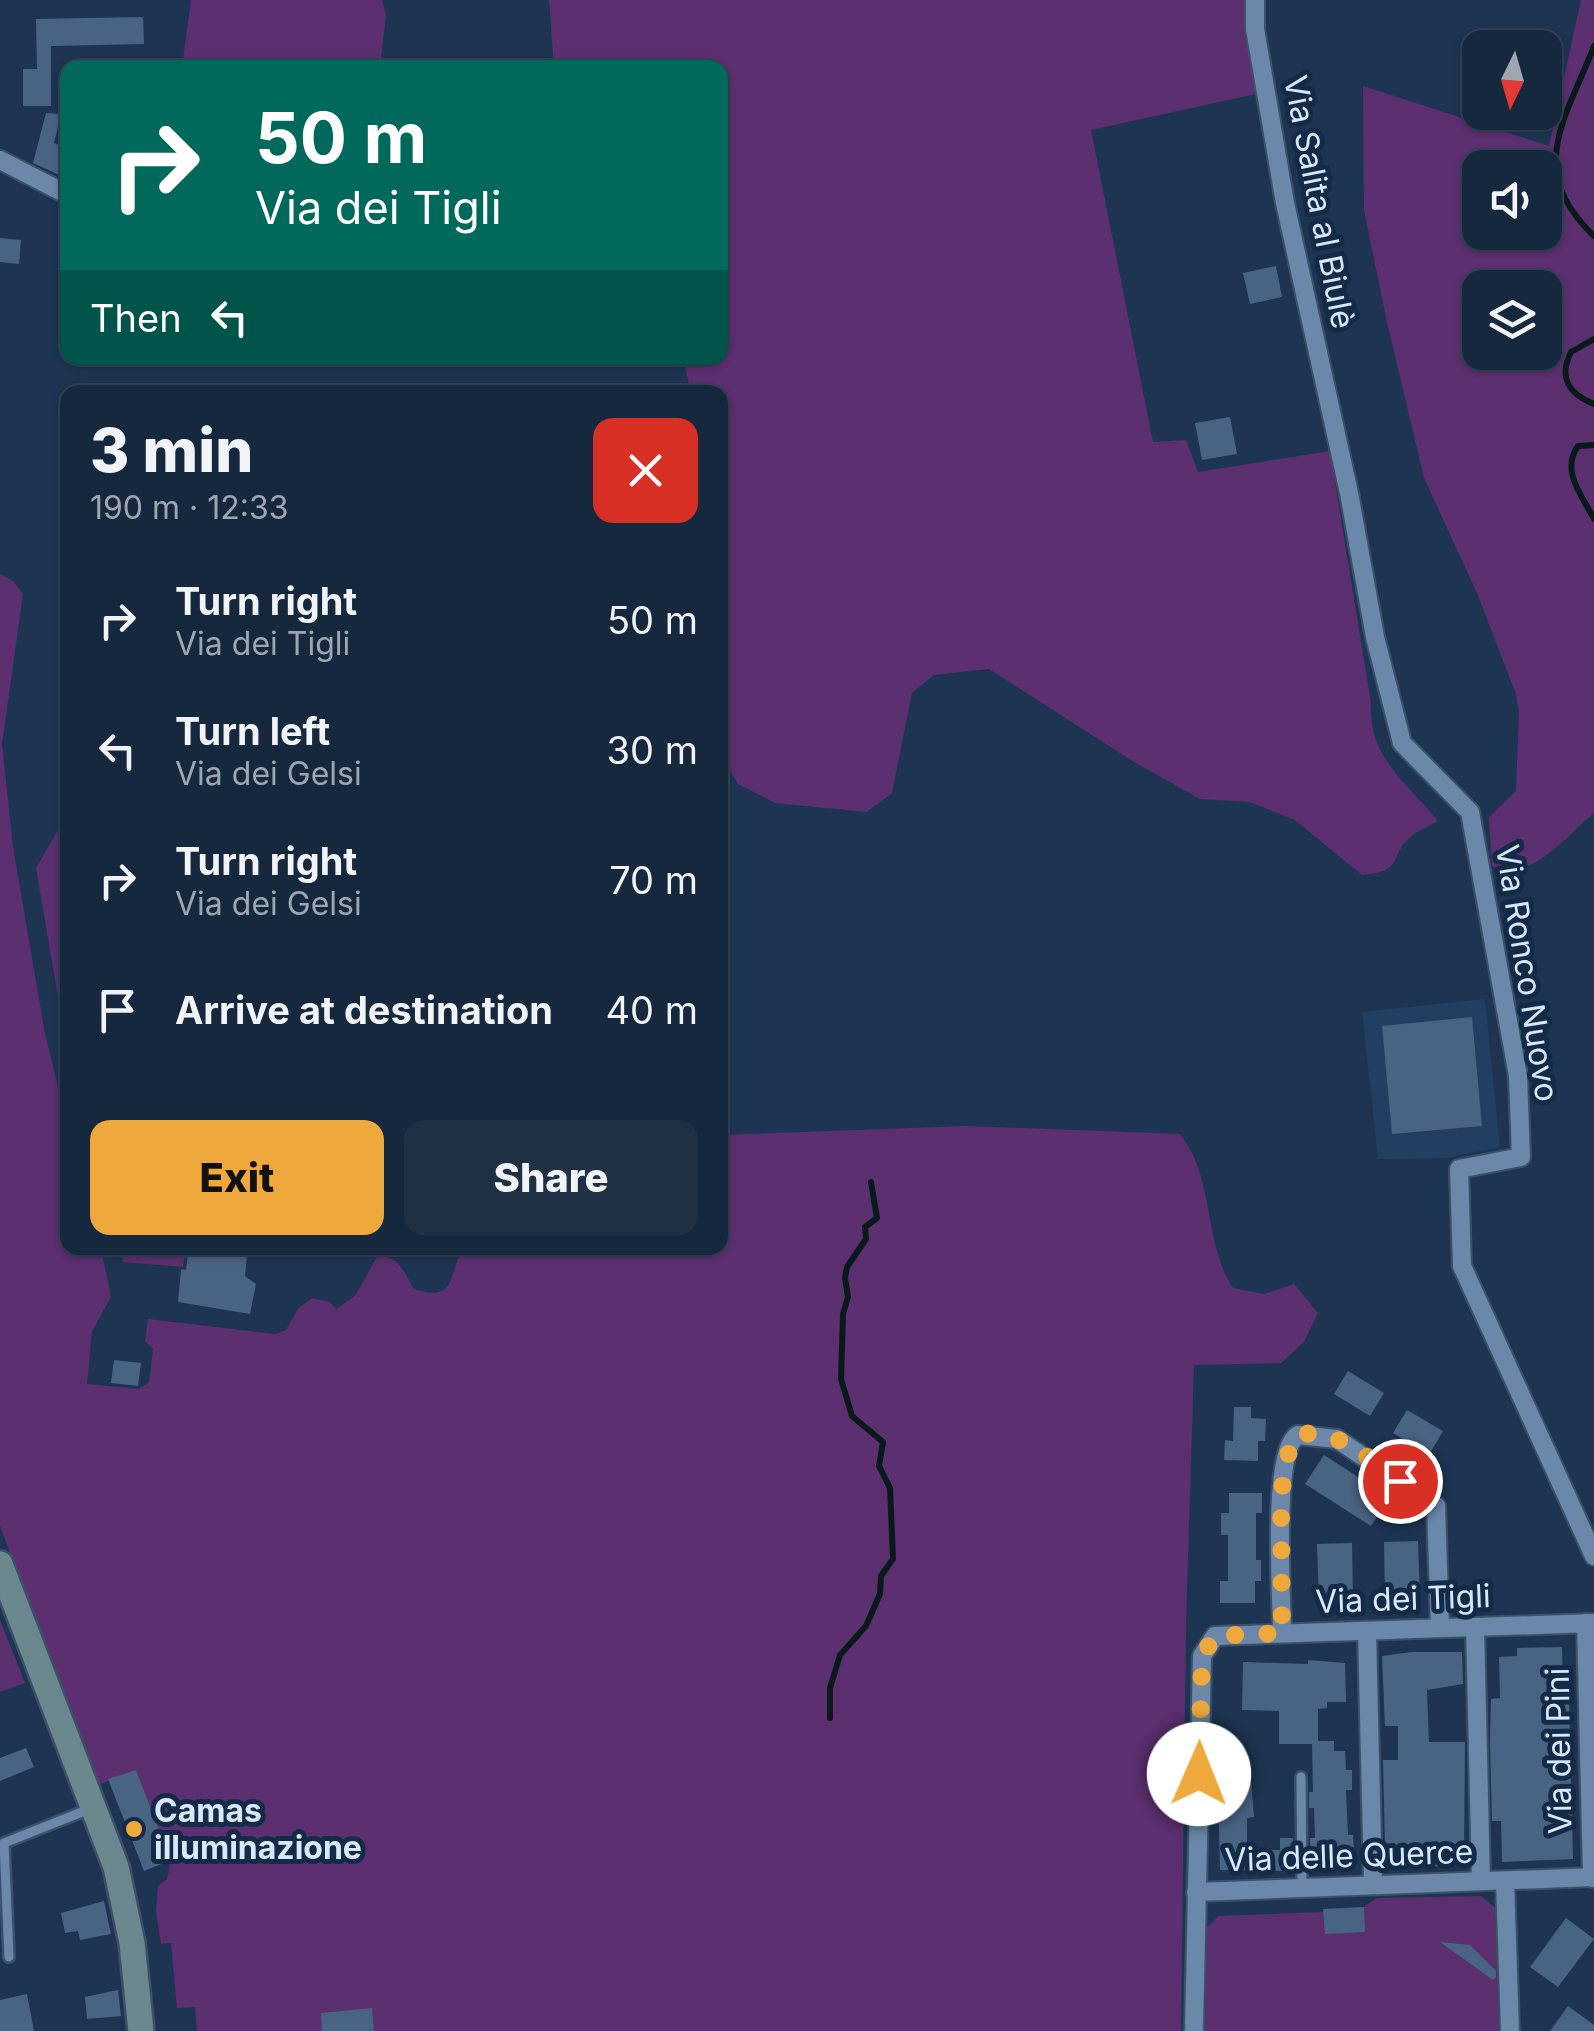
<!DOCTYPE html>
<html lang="en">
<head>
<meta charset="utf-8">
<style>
  body { margin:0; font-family:Inter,sans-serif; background:#1f3045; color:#f1f3f6; height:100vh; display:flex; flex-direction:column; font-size:38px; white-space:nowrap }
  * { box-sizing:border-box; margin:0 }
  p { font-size:32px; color:#9ea6b0 }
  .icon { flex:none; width:55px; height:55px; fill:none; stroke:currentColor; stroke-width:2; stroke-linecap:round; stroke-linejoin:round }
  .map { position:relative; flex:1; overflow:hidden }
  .sheet { position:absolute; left:60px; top:385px; width:668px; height:870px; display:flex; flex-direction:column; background:#16283e; border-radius:20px; box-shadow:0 2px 8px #0004,0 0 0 2px #354458 }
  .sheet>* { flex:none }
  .guide { position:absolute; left:60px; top:60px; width:668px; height:305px; border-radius:20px; box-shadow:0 2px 8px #0004,0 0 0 2px #354458; background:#00695c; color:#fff; overflow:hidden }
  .needle { width:65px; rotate:185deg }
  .tools { position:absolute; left:1462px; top:30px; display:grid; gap:20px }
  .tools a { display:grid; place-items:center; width:100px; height:100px; border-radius:20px; background:#16283e; box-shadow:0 2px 8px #0004,0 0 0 2px #354458; font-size:50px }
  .pin { position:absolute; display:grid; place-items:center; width:85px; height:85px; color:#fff; margin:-42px; border:5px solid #fff; border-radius:50%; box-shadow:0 2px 10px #0007 }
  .me { position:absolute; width:110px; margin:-55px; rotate:1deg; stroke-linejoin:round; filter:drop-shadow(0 0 8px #0008) }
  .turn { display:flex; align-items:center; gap:35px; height:210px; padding:0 30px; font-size:45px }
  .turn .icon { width:130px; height:130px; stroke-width:2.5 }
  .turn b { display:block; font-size:70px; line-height:85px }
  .then { display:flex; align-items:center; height:95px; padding:0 30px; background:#0003; gap:20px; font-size:38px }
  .round { display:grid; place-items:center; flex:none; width:105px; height:105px; border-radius:20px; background:#1f3045 }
  .summary { display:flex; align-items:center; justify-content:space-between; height:170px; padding:0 30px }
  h1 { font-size:60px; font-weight:800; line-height:75px }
  .primary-button { display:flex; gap:20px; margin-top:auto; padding:20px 30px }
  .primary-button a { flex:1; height:115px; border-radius:20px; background:#eea83c; color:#111; font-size:40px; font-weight:800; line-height:115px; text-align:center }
  .primary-button a+a { background:#1f3045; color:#f1f3f6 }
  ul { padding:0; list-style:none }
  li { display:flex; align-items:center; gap:30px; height:130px; padding:0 30px }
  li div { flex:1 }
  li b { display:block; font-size:38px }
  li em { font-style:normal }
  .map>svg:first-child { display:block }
  .built { fill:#223e61 }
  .green { fill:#5c2f70; fill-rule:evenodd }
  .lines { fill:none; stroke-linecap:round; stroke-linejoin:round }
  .stream { stroke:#081b1a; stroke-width:6 }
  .building { fill:#496383 }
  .service-casing { stroke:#3b516a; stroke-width:14 }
  .minor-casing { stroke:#3b516a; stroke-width:22 }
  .secondary-casing { stroke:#3b516a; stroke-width:30 }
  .service { stroke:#6b87a9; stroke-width:9 }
  .minor { stroke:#6b87a9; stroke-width:18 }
  .secondary { stroke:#6b888f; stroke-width:25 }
  .route { stroke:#eea83c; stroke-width:18; stroke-dasharray:0 32.4 }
  .poi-dot { fill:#eea83c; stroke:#132b47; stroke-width:4 }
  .labels { text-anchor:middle; stroke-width:10; stroke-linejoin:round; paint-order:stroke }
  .street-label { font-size:32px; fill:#d9e8fb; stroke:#132b47 }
  .poi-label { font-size:32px; font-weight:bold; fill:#d9e8fb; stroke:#132b47; text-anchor:start }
</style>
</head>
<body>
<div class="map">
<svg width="1594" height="2031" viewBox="0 0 1594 2031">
  <rect width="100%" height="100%" fill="#1d3552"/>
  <!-- built -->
  <polygon class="built" points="1485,999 1500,1147 1446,1158 1378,1159 1362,1012"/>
  <!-- green -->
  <g class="green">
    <polygon points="191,0 382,0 386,15 380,67 182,67"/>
    <path d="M549 0H1246L1256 94 1091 130 1153 442 1186 440 1198 472 1330 451 1371 703C1367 756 1407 783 1438 821 1429 826 1417 831 1409 838 1389 857 1405 871 1362 875L1295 820 1250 802 1200 799 1134 762 989 669 934 675 912 693 892 793 867 812 775 803 738 784 720 755V392H691L683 358H720V68L554 67Z"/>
    <path d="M1581 0H1594V813C1568 834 1530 885 1492 866L1489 817 1516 791 1519 713 1516 694 1477 593 1424 478 1387 322 1364 210 1363 86 1549 146ZM1480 168H1545V232H1480ZM1480 288H1545V352H1480Z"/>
    <path d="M0 574 13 581 23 594 2 744 13 847 45 1034 67 1122 68 1248H101L111 1297 92 1331 87 1384 139 1389 149 1382 153 1349 145 1341 148 1319 275 1334 286 1330 298 1309 312 1298 330 1302 336 1309 355 1296 377 1257C397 1253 405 1273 413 1288 455 1304 449 1277 462 1248H720V1135L966 1126 1180 1134C1215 1178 1203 1242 1233 1288L1264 1294 1294 1284 1318 1313 1304 1342 1281 1363 1194 1365 1186 1624 1181 2031H197L195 2007 177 2008 171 1943 161 1944 156 1911 158 1886 167 1879 171 1860 136 1770 98 1785 0 1526Z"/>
    <polygon points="67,744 67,1050 36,868 58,830"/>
    <polygon points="119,1248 186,1248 183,1267 123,1262"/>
    <polygon points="0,1620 25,1683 0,1692"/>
    <polygon points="1481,1896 1495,1908 1499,2031 1205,2031 1207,1927 1219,1916 1323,1912 1324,1909 1364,1907 1377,1898"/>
  </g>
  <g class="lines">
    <!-- stream -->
    <g class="stream">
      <path d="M1594 46C1565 121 1525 170 1594 236"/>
      <path d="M1594 339 1571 352C1558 378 1569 394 1594 404"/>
      <path d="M1594 445 1578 446C1560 471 1583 497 1594 519"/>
      <polyline points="830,1718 830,1688 840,1655 866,1626 880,1594 881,1576 893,1559 890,1488 879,1466 883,1442 852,1416 841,1379 843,1314 848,1297 845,1278 847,1267 866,1239 865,1227 877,1218 871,1182"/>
    </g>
  </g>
  <!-- building -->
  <g class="building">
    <polygon points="143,17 144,44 51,46 51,106 23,106 23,69 37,69 36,19"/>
    <polygon points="46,113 61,114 54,143 68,149 68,179 33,163"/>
    <polygon points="0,238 21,240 19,264 0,262"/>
    <polygon points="1276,266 1282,297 1250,304 1243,273"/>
    <polygon points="1230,417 1237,454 1202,460 1195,423"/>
    <polygon points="1472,1017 1482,1126 1392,1134 1382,1026"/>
    <polygon points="212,1248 247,1256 245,1276 256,1284 250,1314 178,1302 181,1269 186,1270 188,1253 211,1252"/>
    <polygon points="114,1360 141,1363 138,1386 111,1383"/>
    <polygon points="1348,1371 1384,1393 1370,1416 1334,1394"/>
    <polygon points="1234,1407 1251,1407 1251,1418 1266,1419 1265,1441 1258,1441 1258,1461 1224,1460 1225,1440 1233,1441"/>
    <polygon points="1407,1410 1443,1431 1429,1455 1393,1433"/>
    <polygon points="1324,1455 1389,1497 1371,1526 1305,1484"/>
    <polygon points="1229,1493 1262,1493 1262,1513 1256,1513 1256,1560 1261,1560 1261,1581 1255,1581 1255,1603 1220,1603 1220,1581 1228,1581 1228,1535 1221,1535 1221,1513 1229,1513"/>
    <polygon points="1418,1541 1420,1598 1385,1599 1384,1542"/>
    <polygon points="1352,1543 1353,1600 1319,1601 1317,1544"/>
    <polygon points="1562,1647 1563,1692 1569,1698 1573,1859 1502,1862 1501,1821 1492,1821 1490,1741 1491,1699 1500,1698 1499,1657 1517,1656 1517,1648"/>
    <polygon points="1411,1652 1462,1652 1463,1684 1427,1690 1429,1742 1465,1742 1464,1865 1416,1867 1416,1845 1385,1845 1383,1760 1398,1760 1398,1726 1385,1726 1382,1656"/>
    <polygon points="1308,1660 1345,1663 1346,1702 1327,1702 1327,1708 1318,1709 1318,1741 1334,1741 1334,1751 1345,1751 1346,1770 1352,1770 1352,1790 1346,1790 1348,1835 1353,1835 1354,1855 1310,1856 1310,1838 1315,1838 1314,1808 1309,1808 1309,1792 1313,1792 1312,1744 1279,1744 1279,1711 1242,1710 1243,1662 1308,1664"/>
    <polygon points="26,1748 34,1767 0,1781 0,1758"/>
    <polygon points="1249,1756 1254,1817 1247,1818 1247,1850 1280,1850 1280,1838 1293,1838 1294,1871 1220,1870 1218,1786 1212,1786 1212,1757"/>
    <polygon points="136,1770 171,1860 144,1871 108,1779"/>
    <polygon points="104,1901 111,1934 80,1940 78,1931 65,1933 61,1913"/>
    <polygon points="1364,1907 1365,1932 1325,1934 1323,1909"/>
    <polygon points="1566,1918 1594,1939 1558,1987 1530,1967"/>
    <polygon points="1440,1942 1470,1945 1496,1971 1496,1977 1493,1980"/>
    <polygon points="118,1990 121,2016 87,2019 85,1997"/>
    <polygon points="27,1994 34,2031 0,2031 0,2000"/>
    <polygon points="1568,2006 1594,2025 1594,2031 1550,2031"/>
    <polygon points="372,2008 374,2031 322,2031 321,2013"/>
  </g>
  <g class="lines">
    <defs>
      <g id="service">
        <polyline points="1301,1777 1302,1888"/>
        <polyline points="9,1957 4,1843 92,1808"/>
      </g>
      <g id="minor">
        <polyline points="1255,0 1255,29 1285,203 1349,493 1375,637 1402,743 1470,812 1518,1076 1521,1157 1459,1169 1462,1266 1594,1556"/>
        <polyline points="0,160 68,195"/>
        <polyline points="1586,1623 1592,1878"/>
        <polyline points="1475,1627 1481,1881"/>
        <polyline points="1367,1631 1373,1885"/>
        <path d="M1282 1633C1282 1599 1271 1451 1298 1435L1337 1439 1436 1506 1440 1628"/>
        <polyline points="1505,1881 1510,2031"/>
        <polyline points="1196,1892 1594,1877"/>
        <polyline points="1194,2031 1202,1656 1215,1636 1594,1623"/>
      </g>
      <polyline id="secondary" points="0,1564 116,1867 132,1943 141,2031"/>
    </defs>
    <!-- service casing -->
    <use href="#service" class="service-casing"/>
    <!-- minor casing -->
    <use href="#minor" class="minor-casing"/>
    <!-- secondary casing -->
    <use href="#secondary" class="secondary-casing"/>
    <!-- service -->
    <use href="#service" class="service"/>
    <!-- minor -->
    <use href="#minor" class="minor"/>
    <!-- secondary -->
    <use href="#secondary" class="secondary"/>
  </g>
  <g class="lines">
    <!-- route -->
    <path class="route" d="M1199 1774 1202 1656 1215 1636 1282 1633 1281 1494 1291 1440C1324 1416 1374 1463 1400 1481"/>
  </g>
  <!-- markers -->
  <circle class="poi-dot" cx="134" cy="1829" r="10"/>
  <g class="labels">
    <!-- street labels -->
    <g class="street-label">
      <text transform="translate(1319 202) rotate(79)" y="11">Via Salita al Biulè</text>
      <text transform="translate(1527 973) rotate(81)" y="11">Via Ronco Nuovo</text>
      <text transform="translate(1403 1599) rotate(-2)" y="11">Via dei Tigli</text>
      <text transform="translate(1559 1751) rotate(-91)" y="11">Via dei Pini</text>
      <text transform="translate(1349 1856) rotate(-2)" y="11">Via delle Querce</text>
    </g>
    <!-- poi labels -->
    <g class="poi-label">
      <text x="154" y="1822">Camas<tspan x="154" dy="37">illuminazione</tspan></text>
    </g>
  </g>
</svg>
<div class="tools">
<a><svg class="needle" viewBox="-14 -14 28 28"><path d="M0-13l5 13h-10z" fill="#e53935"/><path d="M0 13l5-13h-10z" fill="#9ea6b0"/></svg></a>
<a><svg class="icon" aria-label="sound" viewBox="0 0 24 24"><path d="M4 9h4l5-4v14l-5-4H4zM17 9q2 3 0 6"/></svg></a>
<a><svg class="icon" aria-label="layers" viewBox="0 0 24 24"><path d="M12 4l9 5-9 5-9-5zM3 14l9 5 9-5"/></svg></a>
</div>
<div class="pin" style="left:1400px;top:1481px;background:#d93025"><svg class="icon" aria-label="arrive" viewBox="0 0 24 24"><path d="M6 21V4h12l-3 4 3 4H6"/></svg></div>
<svg class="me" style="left:1199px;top:1774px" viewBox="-20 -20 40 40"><circle r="19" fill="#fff"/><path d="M0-13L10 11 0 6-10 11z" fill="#eea83c"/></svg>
<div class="guide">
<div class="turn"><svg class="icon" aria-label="right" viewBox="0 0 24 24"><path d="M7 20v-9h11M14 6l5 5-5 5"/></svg><div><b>50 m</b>Via dei Tigli</div></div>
<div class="then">Then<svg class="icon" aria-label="left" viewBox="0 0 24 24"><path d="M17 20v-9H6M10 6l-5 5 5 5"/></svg></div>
</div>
<section class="sheet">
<div class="summary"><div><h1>3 min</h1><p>190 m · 12:33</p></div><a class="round" style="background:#d93025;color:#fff"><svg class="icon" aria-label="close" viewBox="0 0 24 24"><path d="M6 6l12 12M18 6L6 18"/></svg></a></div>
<ul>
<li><svg class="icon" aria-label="right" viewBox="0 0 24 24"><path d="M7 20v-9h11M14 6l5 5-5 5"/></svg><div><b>Turn right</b><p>Via dei Tigli</p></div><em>50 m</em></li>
<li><svg class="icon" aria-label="left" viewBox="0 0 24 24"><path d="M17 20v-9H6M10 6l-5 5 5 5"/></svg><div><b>Turn left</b><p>Via dei Gelsi</p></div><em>30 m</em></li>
<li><svg class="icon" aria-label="right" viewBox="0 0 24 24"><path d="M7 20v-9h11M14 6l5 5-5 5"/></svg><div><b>Turn right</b><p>Via dei Gelsi</p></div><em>70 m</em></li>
<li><svg class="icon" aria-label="arrive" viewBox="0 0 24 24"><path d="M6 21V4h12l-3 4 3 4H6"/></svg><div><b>Arrive at destination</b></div><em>40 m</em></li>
</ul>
<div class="primary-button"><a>Exit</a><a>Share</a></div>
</section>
</div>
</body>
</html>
